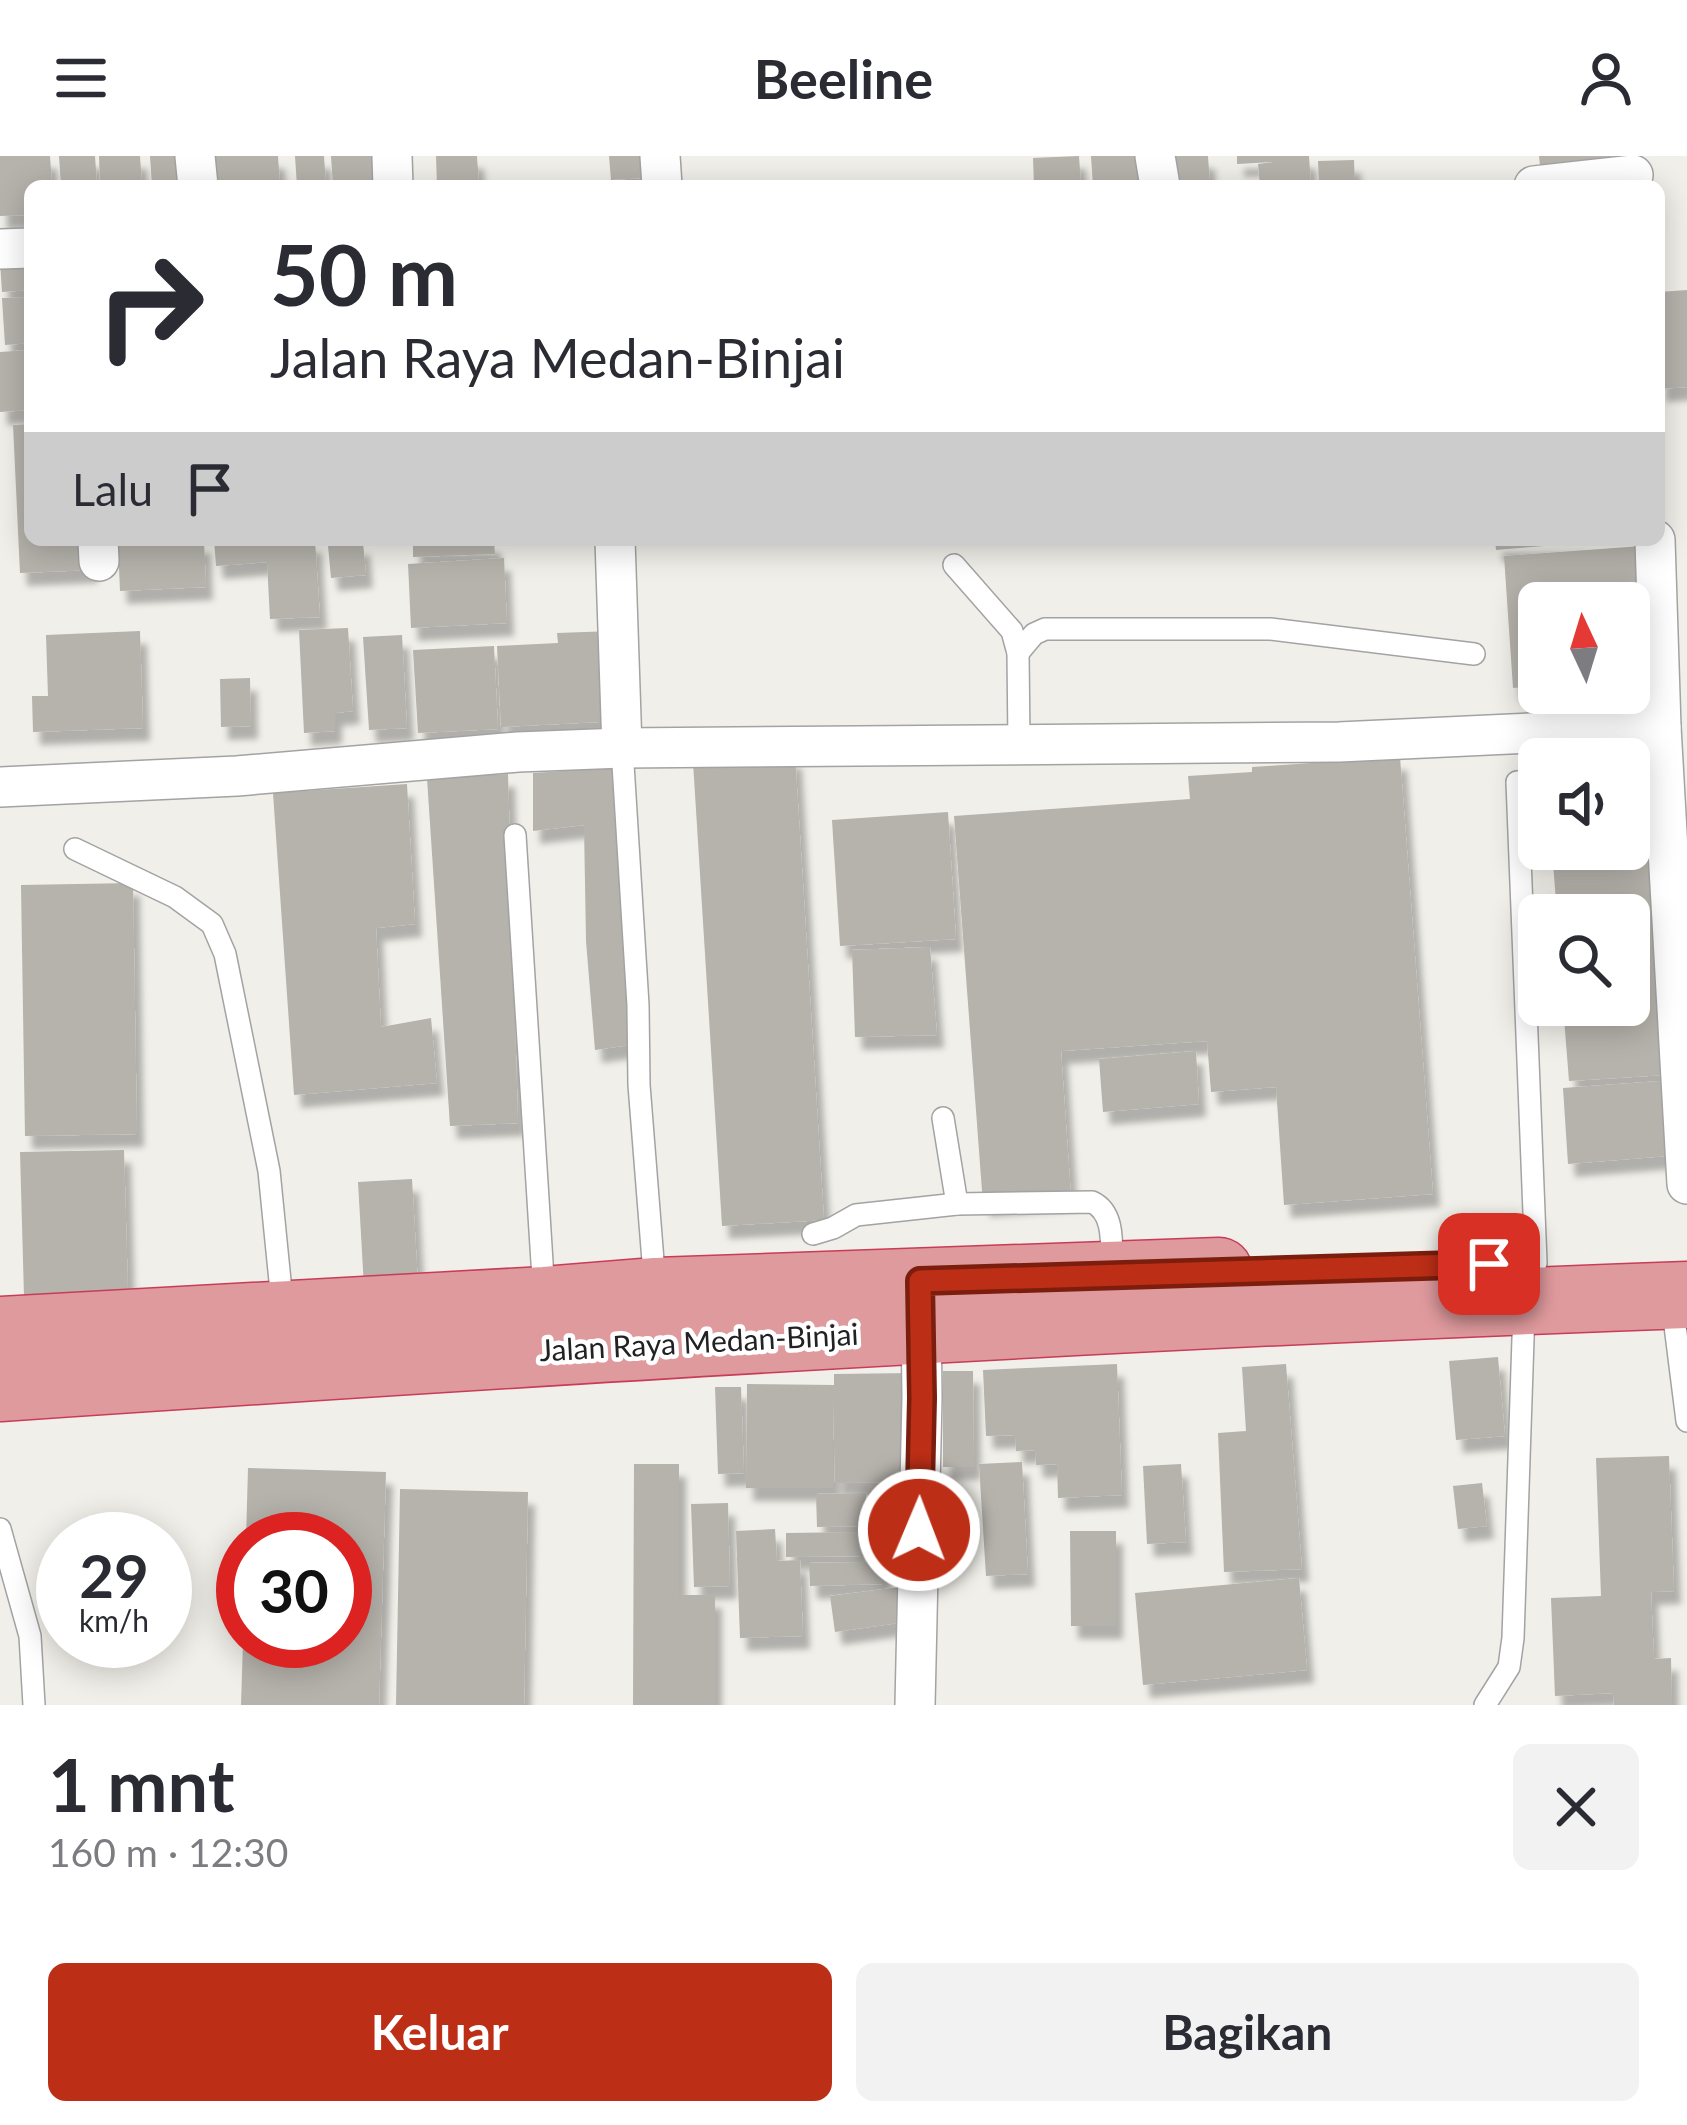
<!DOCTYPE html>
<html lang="id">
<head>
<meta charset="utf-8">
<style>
  body { margin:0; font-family:Lato,sans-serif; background:#f2f2f3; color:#2b2b33; height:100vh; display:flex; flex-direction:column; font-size:45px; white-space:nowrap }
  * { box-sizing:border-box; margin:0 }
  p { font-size:39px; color:#7c7c81 }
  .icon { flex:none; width:66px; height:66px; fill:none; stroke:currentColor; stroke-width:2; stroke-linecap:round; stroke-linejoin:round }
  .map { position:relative; height:1549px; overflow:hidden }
  .drawer { display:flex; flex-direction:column; background:#fff; flex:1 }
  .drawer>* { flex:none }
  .banner { position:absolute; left:24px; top:24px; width:1641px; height:366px; border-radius:18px; box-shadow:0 6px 30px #0003; background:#fff; color:#2b2b33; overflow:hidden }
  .needle { width:78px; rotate:356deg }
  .controls { position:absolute; left:1518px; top:426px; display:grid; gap:24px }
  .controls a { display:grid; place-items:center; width:132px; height:132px; border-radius:18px; background:#fff; box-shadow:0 6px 30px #0003; font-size:60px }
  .speed { position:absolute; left:36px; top:1356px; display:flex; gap:24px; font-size:60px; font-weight:700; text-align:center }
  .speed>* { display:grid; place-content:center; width:156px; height:156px; border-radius:50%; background:#fff; box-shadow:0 6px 30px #0003; line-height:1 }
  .speed small { font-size:30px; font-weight:400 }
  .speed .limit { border:18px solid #d22; background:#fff; color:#111 }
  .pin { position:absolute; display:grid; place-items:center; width:102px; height:102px; color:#fff; margin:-51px; border-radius:24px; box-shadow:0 6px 18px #0006 }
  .me { position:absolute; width:132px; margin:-66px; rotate:1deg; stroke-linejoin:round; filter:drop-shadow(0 0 9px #0008) }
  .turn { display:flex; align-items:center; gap:42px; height:252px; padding:0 48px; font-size:54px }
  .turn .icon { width:156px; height:156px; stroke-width:2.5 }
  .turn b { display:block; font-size:84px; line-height:102px }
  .then { display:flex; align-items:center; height:114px; padding:0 48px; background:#0003; gap:24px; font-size:45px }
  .round { display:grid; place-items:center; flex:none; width:126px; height:126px; border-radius:18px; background:#f2f2f3 }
  .summary { display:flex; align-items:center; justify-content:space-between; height:204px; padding:0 48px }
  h1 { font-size:72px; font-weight:700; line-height:90px }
  .primary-button { display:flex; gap:24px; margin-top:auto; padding:24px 48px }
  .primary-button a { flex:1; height:138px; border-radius:18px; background:#bd2e16; color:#fff; font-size:48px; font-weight:700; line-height:138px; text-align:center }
  .primary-button a+a { background:#f2f2f3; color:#2b2b33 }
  header { display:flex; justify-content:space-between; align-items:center; height:156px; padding:0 48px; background:#fff; font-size:54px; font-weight:700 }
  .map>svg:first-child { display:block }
  .building { fill:#b6b2ac; filter:url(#shadow) }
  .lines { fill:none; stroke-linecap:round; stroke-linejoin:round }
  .lane-casing { stroke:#a3a3a3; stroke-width:24 }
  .street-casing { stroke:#a3a3a3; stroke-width:42 }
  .highway-casing { stroke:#c93c58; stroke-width:69 }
  .lane { stroke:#fff; stroke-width:21 }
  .street { stroke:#fff; stroke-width:39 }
  .highway { stroke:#df9a9d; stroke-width:66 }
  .route-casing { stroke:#7b1e0e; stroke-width:30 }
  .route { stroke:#bd2e16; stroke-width:21 }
  .labels { text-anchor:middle; stroke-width:9; stroke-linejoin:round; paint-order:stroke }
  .street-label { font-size:30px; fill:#222; stroke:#fff }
</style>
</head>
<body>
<header><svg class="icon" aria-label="menu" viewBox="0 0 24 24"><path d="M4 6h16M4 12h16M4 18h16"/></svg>Beeline<svg class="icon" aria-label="person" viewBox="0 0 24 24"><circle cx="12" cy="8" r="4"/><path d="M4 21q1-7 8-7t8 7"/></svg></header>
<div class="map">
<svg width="1687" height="1549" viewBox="0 0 1687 1549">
  <defs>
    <filter id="shadow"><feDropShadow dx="7" dy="13" stdDeviation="3" flood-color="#0004"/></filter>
  </defs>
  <rect width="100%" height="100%" fill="#f1efe9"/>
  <!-- building -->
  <g class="building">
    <polygon points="0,0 50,0 52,30 30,30 30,59 0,60"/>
    <polygon points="59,0 95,0 97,30 61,30"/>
    <polygon points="99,0 140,0 142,30 100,30"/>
    <polygon points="150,0 185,0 187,30 152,30"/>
    <polygon points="206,0 278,0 280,30 207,30"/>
    <polygon points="295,0 324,0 326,30 297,30"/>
    <polygon points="331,0 386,0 388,29 333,30"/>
    <polygon points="436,0 477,0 479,30 437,30"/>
    <polygon points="609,0 654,0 656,21 611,24"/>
    <polygon points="1079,0 1081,30 1034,30 1033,2"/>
    <polygon points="1091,0 1142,0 1144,30 1093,30"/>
    <polygon points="1168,0 1208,0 1210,30 1170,30"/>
    <polygon points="1237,0 1309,0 1311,30 1260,30 1258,8 1273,6 1237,8"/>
    <polygon points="1539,0 1611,0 1612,13 1541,19"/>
    <polygon points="1354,4 1355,30 1319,30 1318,5"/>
    <polygon points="30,103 30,134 2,136 0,105"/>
    <polygon points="1687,134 1687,231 1659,233 1659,136"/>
    <polygon points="30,141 30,187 5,189 2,142"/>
    <polygon points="30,194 30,254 0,256 0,196"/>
    <polygon points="30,268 30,384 90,384 91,414 20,417 13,269"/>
    <polygon points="204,384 206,431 120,435 118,388"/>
    <polygon points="214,384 315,384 320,461 270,463 267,406 216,410"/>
    <polygon points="413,384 494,384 495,398 413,401"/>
    <polygon points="1495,384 1580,384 1581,387 1496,394"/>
    <polygon points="363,386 366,419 331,422 328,390"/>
    <polygon points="1642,390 1652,521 1629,523 1629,447 1539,447 1539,530 1513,532 1504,400"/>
    <polygon points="504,402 507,467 411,472 408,408"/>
    <polygon points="348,472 353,555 335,557 335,575 304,577 299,474"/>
    <polygon points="140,475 143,572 33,576 32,540 48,540 46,479"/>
    <polygon points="613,475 618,565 501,571 497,490 558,487 557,477"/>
    <polygon points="402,479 407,572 369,574 363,481"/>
    <polygon points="494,490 498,573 418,577 413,494"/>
    <polygon points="250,522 251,570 221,571 220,523"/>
    <polygon points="1640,587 1664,919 1569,925 1563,849 1629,849 1629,759 1557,759 1552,693 1629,693 1629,603 1545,603 1545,594"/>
    <polygon points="795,599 824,1064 722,1070 693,606"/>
    <polygon points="1400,601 1433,1038 1284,1049 1276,931 1211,936 1207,885 1061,895 1071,1041 983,1048 954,660 1190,643 1188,620 1252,616 1252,611"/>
    <polygon points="621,611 636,888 595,894 586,785 584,669 533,675 533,617"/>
    <polygon points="508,618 518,967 450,970 427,622"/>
    <polygon points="407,628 415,768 376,772 381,871 431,862 437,927 294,939 273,637"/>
    <polygon points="948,656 956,783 840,790 832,664"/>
    <polygon points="133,727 137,978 25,980 21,729"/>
    <polygon points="930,791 937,879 855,881 852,794"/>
    <polygon points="1196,895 1199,948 1103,956 1099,903"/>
    <polygon points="1661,925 1667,1000 1568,1008 1563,932"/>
    <polygon points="124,994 128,1137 24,1140 20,996"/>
    <polygon points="412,1023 418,1128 364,1131 358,1026"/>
    <polygon points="1498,1201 1505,1280 1456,1284 1449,1205"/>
    <polygon points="1117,1208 1122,1339 1058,1342 1057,1308 1036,1309 1035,1294 1016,1295 1015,1279 986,1280 983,1214"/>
    <polygon points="1286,1208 1302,1413 1224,1416 1218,1277 1246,1275 1242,1211"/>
    <polygon points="943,1215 973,1215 974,1311 943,1311"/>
    <polygon points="913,1217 914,1326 835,1327 833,1241 833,1332 746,1332 747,1228 834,1229 834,1218"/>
    <polygon points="715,1231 741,1231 744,1317 718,1318"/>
    <polygon points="1669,1300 1674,1435 1651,1436 1654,1503 1671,1502 1672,1549 1614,1549 1613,1537 1555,1540 1551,1442 1601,1440 1596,1302"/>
    <polygon points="1022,1306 1028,1418 986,1420 979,1308"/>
    <polygon points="634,1308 679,1308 679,1439 715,1439 715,1549 633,1549"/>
    <polygon points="1181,1308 1186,1386 1147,1388 1143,1310"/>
    <polygon points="248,1312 386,1316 379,1549 241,1549 243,1485 345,1485 345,1383 246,1383"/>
    <polygon points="1482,1327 1487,1370 1458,1373 1453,1330"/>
    <polygon points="868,1329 916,1329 917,1378 869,1379"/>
    <polygon points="400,1333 528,1336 524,1549 396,1549"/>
    <polygon points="866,1337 866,1370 817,1371 816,1338"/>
    <polygon points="728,1347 730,1430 694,1431 691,1348"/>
    <polygon points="775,1373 777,1405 800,1404 803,1480 740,1482 736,1375"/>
    <polygon points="1070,1375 1116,1375 1116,1470 1071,1470"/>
    <polygon points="861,1376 861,1400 786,1401 786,1377"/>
    <polygon points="867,1381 915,1381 915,1404 883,1404 883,1428 810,1430 809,1407 867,1406"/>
    <polygon points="1299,1422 1307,1514 1143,1529 1135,1437"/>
    <polygon points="900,1431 905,1466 835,1476 830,1440"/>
  </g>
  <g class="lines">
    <defs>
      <g id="lane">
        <polyline points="954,409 1012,475 1018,497 1019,587"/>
        <polyline points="1018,497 1034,478 1045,473 1270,473 1474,498"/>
        <polyline points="622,592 638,849 639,929 655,1130"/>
        <polyline points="1517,626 1536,1107"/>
        <polyline points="515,679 544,1138"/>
        <polyline points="75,693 175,741 212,768 225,798 269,1015 283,1155"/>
        <path d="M943 962 957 1048 1092 1046C1116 1057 1111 1091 1112 1115"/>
        <polyline points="813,1078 833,1072 856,1059 957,1048"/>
        <polyline points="1672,1146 1687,1265"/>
        <polyline points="0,1373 30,1480 34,1549"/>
        <polyline points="1485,1549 1509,1511 1513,1482 1524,1153"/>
      </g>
      <g id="street">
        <polyline points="195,0 198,30"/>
        <polyline points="392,0 393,30"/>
        <polyline points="660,0 662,30"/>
        <polyline points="1155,0 1160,30"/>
        <polyline points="1534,30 1633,19"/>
        <polyline points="0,93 30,92"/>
        <polyline points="98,384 99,405"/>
        <polyline points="615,384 622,592"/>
        <polyline points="1655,384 1661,571 1687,1028"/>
        <polyline points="0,631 237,620 518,596 622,592 1339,586 1661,571"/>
        <polyline points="915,1549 922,1242 921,1155"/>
      </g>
      <g id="highway">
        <polyline points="0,1174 545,1144 656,1135 1219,1115"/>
        <path d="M0 1232C562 1194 1124 1159 1687 1139"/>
      </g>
    </defs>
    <!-- lane casing -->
    <use href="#lane" class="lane-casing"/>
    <!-- street casing -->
    <use href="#street" class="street-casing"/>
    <!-- highway casing -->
    <use href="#highway" class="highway-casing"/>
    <!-- lane -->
    <use href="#lane" class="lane"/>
    <!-- street -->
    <use href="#street" class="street"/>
    <!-- highway -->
    <use href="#highway" class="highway"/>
  </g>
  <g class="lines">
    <defs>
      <polyline id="route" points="919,1374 922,1242 920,1125 1489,1108"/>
    </defs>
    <!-- route casing -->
    <use href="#route" class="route-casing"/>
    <!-- route -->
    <use href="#route" class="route"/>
  </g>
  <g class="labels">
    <!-- street labels -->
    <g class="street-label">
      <text transform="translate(699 1187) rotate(-3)" y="10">Jalan Raya Medan-Binjai</text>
    </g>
  </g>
</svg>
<div class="controls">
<a><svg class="needle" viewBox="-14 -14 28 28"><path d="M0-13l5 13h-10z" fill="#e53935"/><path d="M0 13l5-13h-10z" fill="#7c7c81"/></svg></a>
<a><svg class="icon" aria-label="sound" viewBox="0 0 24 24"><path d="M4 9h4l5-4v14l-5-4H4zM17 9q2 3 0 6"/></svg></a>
<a><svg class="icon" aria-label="search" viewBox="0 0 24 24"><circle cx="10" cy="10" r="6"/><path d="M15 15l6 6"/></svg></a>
</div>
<div class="speed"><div>29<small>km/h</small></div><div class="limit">30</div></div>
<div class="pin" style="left:1489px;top:1108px;background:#d93025"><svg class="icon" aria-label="arrive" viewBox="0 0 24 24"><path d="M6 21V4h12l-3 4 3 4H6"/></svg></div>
<svg class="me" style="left:919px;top:1374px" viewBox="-20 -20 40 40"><circle r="17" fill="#bd2e16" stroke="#fff" stroke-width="3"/><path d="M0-11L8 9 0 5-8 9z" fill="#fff"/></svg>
<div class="banner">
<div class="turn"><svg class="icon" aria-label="right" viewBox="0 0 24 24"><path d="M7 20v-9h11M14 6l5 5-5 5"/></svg><div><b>50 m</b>Jalan Raya Medan-Binjai</div></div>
<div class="then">Lalu<svg class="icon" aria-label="arrive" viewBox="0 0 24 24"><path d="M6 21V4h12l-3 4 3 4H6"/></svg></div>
</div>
</div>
<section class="drawer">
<div class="summary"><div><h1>1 mnt</h1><p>160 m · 12:30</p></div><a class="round"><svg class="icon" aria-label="close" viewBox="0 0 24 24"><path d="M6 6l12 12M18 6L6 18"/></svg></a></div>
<div class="primary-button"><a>Keluar</a><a>Bagikan</a></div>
</section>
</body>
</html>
